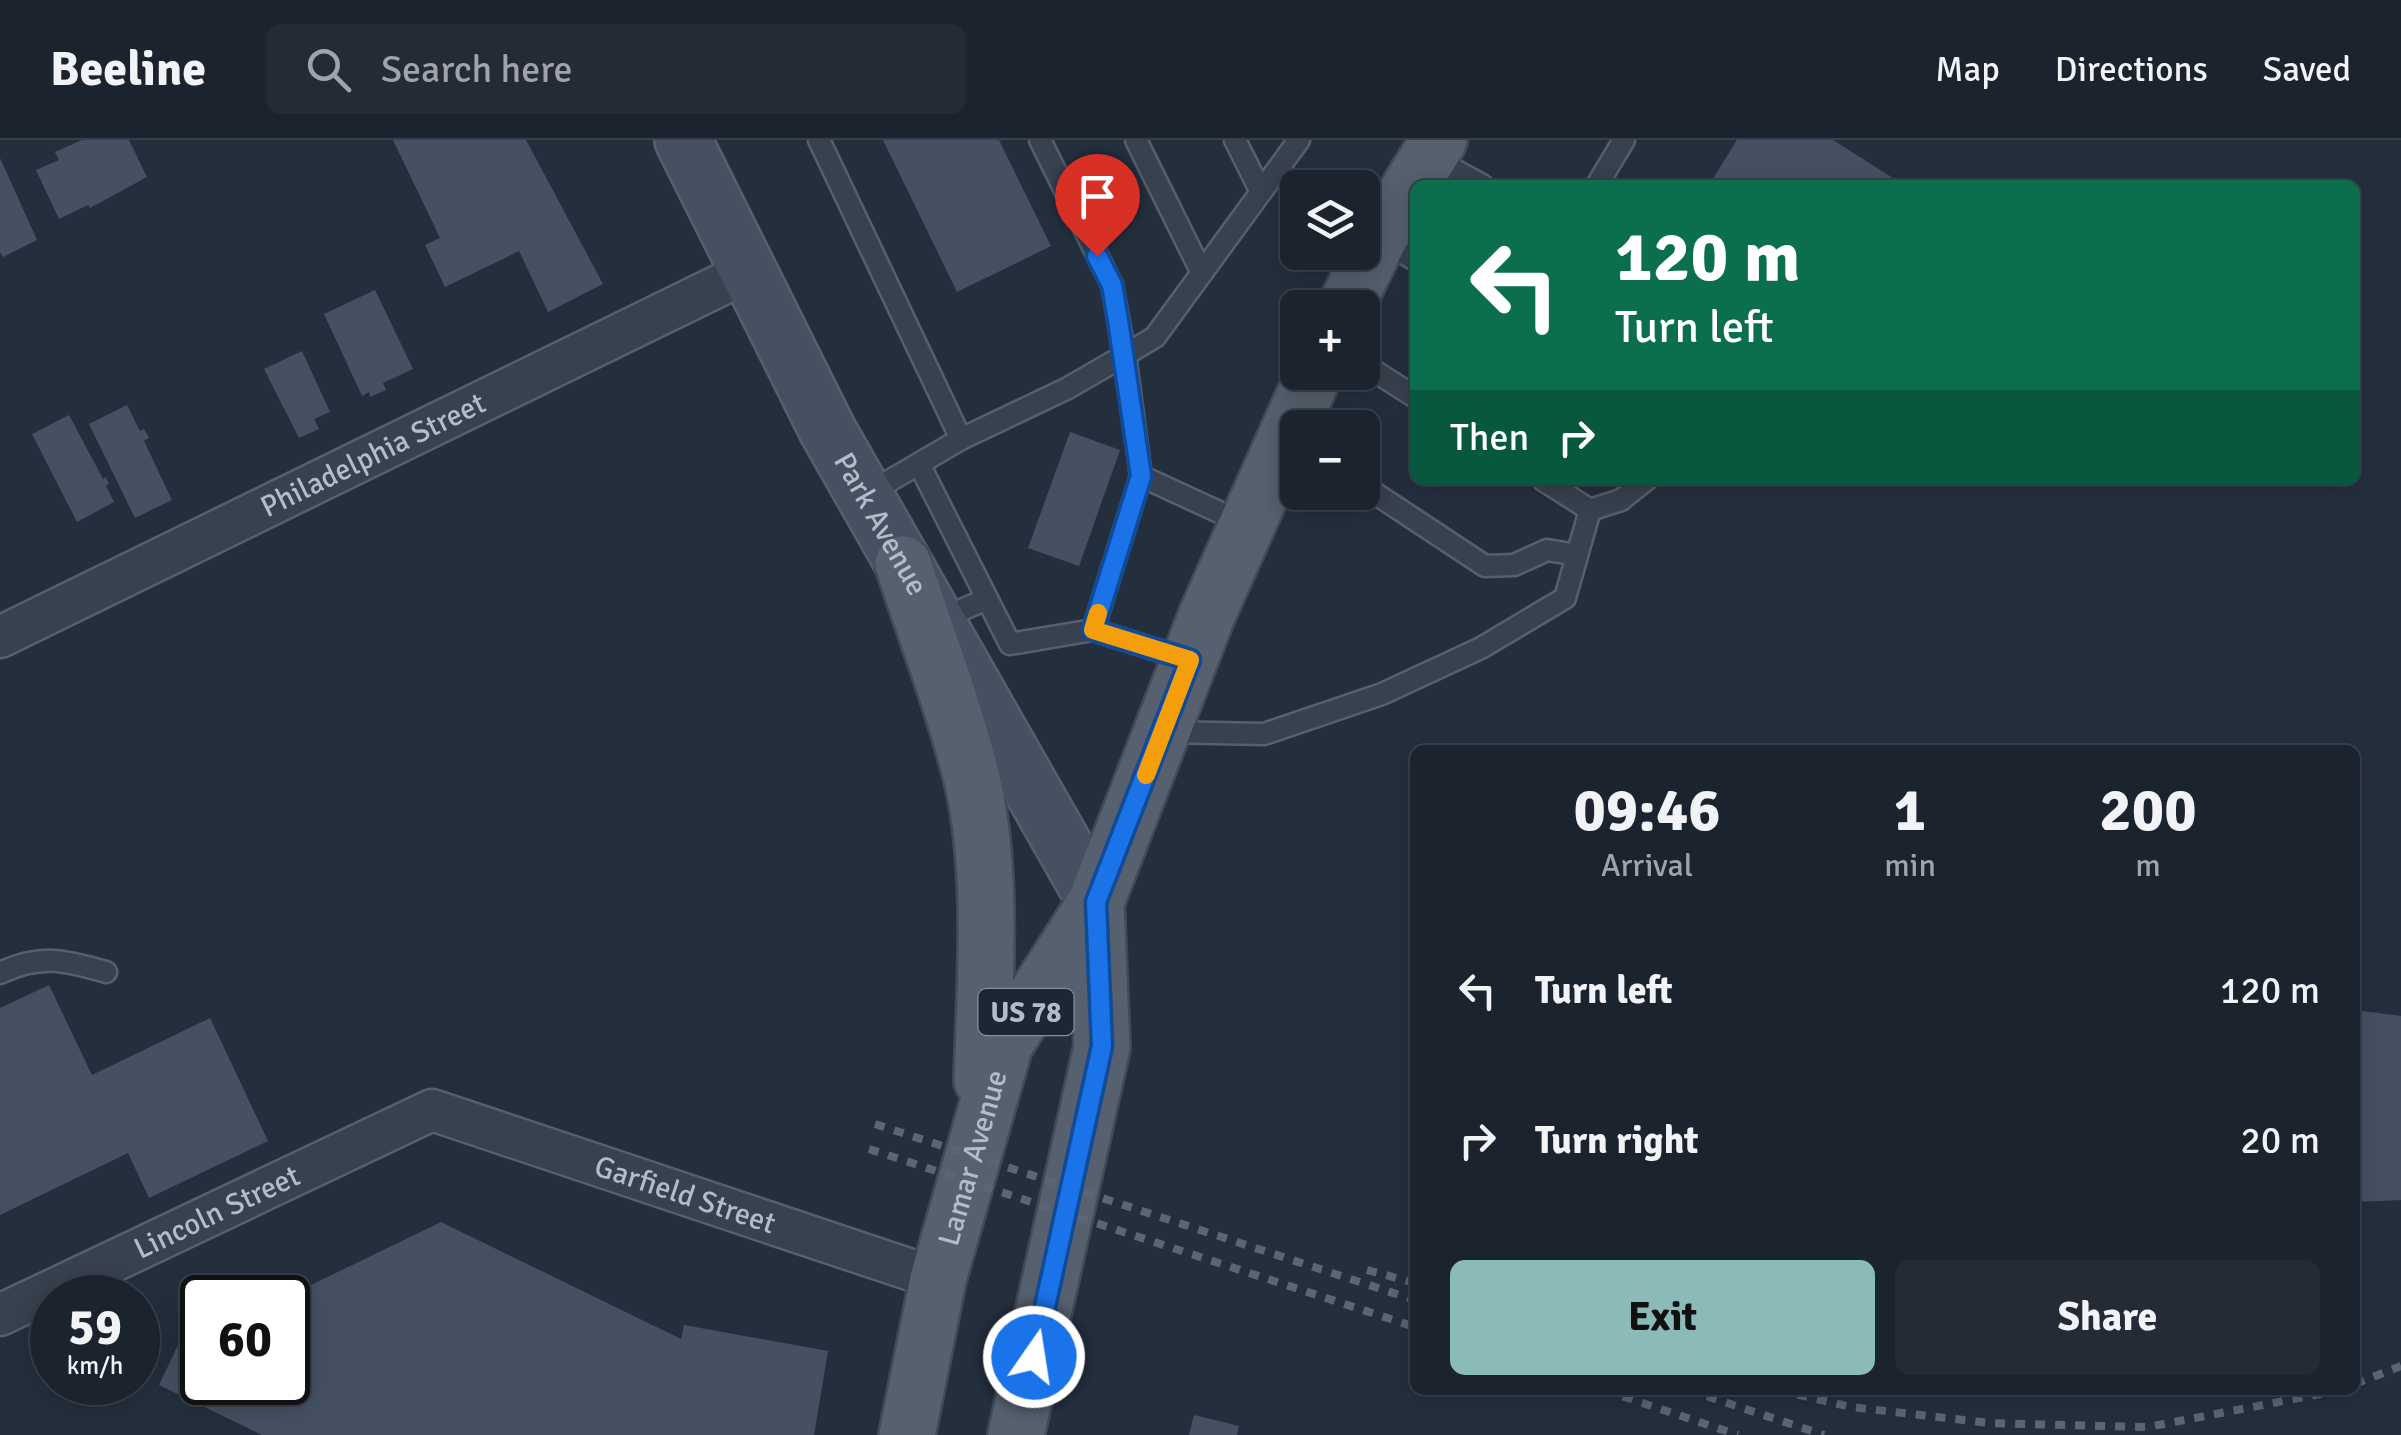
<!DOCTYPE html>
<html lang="en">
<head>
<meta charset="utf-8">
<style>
  body { margin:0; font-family:Signika,sans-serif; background:#242b36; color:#f1f3f6; height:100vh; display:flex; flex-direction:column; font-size:38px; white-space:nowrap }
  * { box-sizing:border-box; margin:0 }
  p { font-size:32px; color:#a0a4aa }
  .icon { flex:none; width:55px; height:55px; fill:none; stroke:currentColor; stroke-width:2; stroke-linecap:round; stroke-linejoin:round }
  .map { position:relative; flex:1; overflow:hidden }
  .sheet { position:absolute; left:1410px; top:605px; width:950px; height:650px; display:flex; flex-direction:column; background:#1b232e; border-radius:15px; box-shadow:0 5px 25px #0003,0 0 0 2px #39404a }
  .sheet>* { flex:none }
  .top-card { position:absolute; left:1410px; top:40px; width:950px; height:305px; border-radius:15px; box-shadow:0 5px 25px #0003,0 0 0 2px #39404a; background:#0b6e4f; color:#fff; overflow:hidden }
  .tools { position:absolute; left:1280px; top:30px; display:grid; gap:20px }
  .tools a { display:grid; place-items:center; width:100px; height:100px; border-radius:15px; background:#1b232e; box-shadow:0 5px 25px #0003,0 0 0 2px #39404a; font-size:50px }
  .speed { position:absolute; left:30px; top:1135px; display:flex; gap:20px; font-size:50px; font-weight:700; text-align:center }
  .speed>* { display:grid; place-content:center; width:130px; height:130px; border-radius:50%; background:#1b232e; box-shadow:0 5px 25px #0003,0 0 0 2px #39404a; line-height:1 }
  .speed small { font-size:25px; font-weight:400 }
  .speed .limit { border:5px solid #111; border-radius:15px; background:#fff; color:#111 }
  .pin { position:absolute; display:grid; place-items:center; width:85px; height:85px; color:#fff; margin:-102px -42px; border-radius:50% 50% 50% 0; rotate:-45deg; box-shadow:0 0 10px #0007 }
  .pin .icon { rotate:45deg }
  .me { position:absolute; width:110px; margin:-55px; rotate:13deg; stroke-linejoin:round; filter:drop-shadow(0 0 8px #0008) }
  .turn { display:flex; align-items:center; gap:35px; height:210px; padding:0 40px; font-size:45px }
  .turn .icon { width:130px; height:130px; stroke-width:2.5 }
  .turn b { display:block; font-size:70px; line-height:85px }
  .then { display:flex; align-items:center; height:95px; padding:0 40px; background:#0003; gap:20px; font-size:38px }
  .eta { display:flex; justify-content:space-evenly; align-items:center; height:170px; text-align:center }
  .eta b { font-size:60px; font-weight:700; line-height:70px }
  .primary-button { display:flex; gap:20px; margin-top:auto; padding:20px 40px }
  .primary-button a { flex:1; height:115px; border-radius:15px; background:#8bbbb9; color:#111; font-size:40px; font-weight:700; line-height:115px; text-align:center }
  .primary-button a+a { background:#242b36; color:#f1f3f6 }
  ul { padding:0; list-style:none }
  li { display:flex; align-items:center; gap:30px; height:150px; padding:0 40px }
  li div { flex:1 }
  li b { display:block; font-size:38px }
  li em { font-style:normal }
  header { display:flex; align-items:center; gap:60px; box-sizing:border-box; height:140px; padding:0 50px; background:#1b232e; border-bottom:2px solid #39404a }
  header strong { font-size:48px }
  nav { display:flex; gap:55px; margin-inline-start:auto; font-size:35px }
  .search { width:700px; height:90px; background:#242b36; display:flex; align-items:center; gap:25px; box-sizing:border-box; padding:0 35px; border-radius:15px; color:#a0a4aa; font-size:38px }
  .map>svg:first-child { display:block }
  .building { fill:#455162 }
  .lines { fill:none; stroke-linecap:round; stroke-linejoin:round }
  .lane-casing { stroke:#565f6c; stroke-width:25 }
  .street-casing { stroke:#565f6c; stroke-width:45 }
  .secondary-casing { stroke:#565f6c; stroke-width:60 }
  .primary-casing { stroke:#414a57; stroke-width:60 }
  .lane { stroke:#38414e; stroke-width:20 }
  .street { stroke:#38414e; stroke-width:40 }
  .secondary { stroke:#465061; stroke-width:55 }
  .primary { stroke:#56606e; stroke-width:55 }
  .rail { stroke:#5a6575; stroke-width:8; stroke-dasharray:10 10; stroke-linecap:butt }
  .route-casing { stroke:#114b97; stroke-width:25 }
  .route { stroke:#1a73e8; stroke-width:18 }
  .slow { stroke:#f59e0b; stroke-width:18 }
  .labels { text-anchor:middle; stroke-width:8; stroke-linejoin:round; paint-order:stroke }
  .shield { fill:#1d2633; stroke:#878f9c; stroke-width:2.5 }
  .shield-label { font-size:28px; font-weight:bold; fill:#b4bcc9 }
  .street-label { font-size:30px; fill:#b4bcc9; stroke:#1d2633 }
</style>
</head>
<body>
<header>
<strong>Beeline</strong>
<div class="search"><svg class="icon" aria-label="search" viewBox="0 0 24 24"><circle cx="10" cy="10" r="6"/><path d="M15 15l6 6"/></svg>Search here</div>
<nav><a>Map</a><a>Directions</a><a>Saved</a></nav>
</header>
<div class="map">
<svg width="2401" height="1295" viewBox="0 0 2401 1295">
  <rect width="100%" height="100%" fill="#242f3e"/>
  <!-- building -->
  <g class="building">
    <polygon points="82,0 129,0 147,37 90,68 88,65 59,79 36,30 59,20 55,12"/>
    <polygon points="393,0 526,0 603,144 548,172 519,111 445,147 425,105 440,98"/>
    <polygon points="883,0 999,0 1051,106 957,152"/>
    <polygon points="1737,0 1833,0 1904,45 1709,45"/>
    <polygon points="0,18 37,100 3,117 0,112"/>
    <polygon points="375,150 413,229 383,243 386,250 370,257 369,252 362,256 324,174"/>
    <polygon points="302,211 330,272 314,279 319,289 299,298 264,229"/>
    <polygon points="127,265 140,291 144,289 149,298 144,301 172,360 135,378 89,284"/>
    <polygon points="69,275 103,339 106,337 109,344 106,346 114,362 77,382 32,294"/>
    <polygon points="1070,292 1120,310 1079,426 1028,408"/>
    <polygon points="49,845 92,935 210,878 268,1001 149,1058 128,1013 0,1075 0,868"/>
    <polygon points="2355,870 2401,876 2401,1060 2355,1062"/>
    <polygon points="441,1082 681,1199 684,1185 828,1211 814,1295 262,1295 159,1245 177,1207 202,1194 202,1242 288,1242 288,1195 311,1145"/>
    <polygon points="1194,1275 1239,1286 1237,1295 1189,1295"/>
  </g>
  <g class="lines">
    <defs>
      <g id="lane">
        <polyline points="819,0 961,299 1068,248 1125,215 1112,145 1040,0"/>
        <polyline points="1136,0 1202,133"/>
        <polyline points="1235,0 1261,52"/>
        <polyline points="1431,17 1482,45"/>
        <polyline points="1597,45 1624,0"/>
        <polyline points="1382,100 1415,120"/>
        <polyline points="1362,223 1415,257"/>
        <polyline points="919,324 1010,504 1093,490 1141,336"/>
        <polyline points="1543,340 1590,370 1621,360 1646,340"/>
        <polyline points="1373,352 1485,426 1514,425 1547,410 1577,415"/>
        <polyline points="867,354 961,299"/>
        <polyline points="1247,385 1141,336 1125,215 1155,197 1299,0"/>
        <polyline points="938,480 987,459"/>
        <polyline points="1093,490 1186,519"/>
        <polyline points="1165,592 1264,594 1382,554 1481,508 1565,458 1590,370"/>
        <path d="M0 833C40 814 65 820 106 832"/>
      </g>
      <g id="street">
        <path id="s1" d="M0 497 747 132"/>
        <path id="s2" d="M0 1175 432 970 938 1139"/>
      </g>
      <g id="secondary">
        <path id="s3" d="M683 0 828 291 1096 762"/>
      </g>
      <g id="primary">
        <polyline points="1345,168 1379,98 1439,0"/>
        <path d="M903 424C926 494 953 564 971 635 994 726 985 846 982 940"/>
        <path id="s4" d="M907 1295 938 1139 1005 904 1096 762 1207 475 1315 232"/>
        <polyline points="1016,1295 1102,907 1096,762"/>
      </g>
    </defs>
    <!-- lane casing -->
    <use href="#lane" class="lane-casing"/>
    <!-- street casing -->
    <use href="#street" class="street-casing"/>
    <!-- secondary casing -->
    <use href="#secondary" class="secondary-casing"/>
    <!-- primary casing -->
    <use href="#primary" class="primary-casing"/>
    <!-- lane -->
    <use href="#lane" class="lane"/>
    <!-- street -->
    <use href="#street" class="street"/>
    <!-- secondary -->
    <use href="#secondary" class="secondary"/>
    <!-- primary -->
    <use href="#primary" class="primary"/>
    <!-- rail -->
    <g class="rail">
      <polyline points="875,984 1415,1160"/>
      <polyline points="869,1009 1415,1187"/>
      <polyline points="1367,1130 1415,1143"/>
      <polyline points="2355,1244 2401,1226"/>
      <polyline points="1604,1250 1738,1295"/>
      <polyline points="1688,1250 1824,1295"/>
      <polyline points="1778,1250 1851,1267 1990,1283 2148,1287 2341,1250"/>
    </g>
  </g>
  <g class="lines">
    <defs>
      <polyline id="route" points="1034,1217 1102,906 1096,762 1190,520 1093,490 1141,336 1118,180 1112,145 1097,116"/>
    </defs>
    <!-- route casing -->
    <use href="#route" class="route-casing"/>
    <!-- route -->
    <use href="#route" class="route"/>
    <!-- slow -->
    <polyline class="slow" points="1098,473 1093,490 1190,520 1146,635"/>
  </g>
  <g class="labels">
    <!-- shield labels -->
    <rect class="shield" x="978.5" y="849" width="95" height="46" rx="8"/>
    <g class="shield-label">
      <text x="1026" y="882">US 78</text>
    </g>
    <!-- street labels -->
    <g class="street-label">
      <text dy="10" stroke="none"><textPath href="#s1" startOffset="415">Philadelphia Street</textPath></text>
      <text dy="10" stroke="none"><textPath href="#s3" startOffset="432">Park Avenue</textPath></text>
      <text dy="10" stroke="none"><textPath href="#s4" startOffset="285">Lamar Avenue</textPath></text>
      <text dy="10" stroke="none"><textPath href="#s2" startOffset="745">Garfield Street</textPath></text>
      <text dy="10" stroke="none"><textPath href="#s2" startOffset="240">Lincoln Street</textPath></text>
    </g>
  </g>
</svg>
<div class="tools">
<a><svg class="icon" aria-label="layers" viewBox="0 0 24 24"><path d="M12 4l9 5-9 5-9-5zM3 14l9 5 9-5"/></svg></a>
<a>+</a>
<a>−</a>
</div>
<div class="speed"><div>59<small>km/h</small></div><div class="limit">60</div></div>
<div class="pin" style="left:1097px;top:116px;background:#d93025"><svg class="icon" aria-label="arrive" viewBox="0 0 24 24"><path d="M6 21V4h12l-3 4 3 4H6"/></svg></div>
<svg class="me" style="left:1034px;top:1217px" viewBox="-20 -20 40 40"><circle r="17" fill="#1a73e8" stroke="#fff" stroke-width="3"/><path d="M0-11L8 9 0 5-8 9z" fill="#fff"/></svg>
<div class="top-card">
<div class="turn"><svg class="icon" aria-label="left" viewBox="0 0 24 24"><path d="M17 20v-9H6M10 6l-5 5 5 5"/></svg><div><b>120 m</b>Turn left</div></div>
<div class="then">Then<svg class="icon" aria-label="right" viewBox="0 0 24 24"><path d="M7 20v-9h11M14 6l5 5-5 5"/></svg></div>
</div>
<section class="sheet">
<div class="eta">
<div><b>09:46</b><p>Arrival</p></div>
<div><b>1</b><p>min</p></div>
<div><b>200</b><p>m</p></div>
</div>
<ul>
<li><svg class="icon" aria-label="left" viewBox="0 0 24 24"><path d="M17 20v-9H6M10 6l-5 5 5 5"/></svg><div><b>Turn left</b></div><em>120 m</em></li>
<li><svg class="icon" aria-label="right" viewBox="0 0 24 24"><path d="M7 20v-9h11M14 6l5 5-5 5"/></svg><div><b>Turn right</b></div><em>20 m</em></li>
</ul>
<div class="primary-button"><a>Exit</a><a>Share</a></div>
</section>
</div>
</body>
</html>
